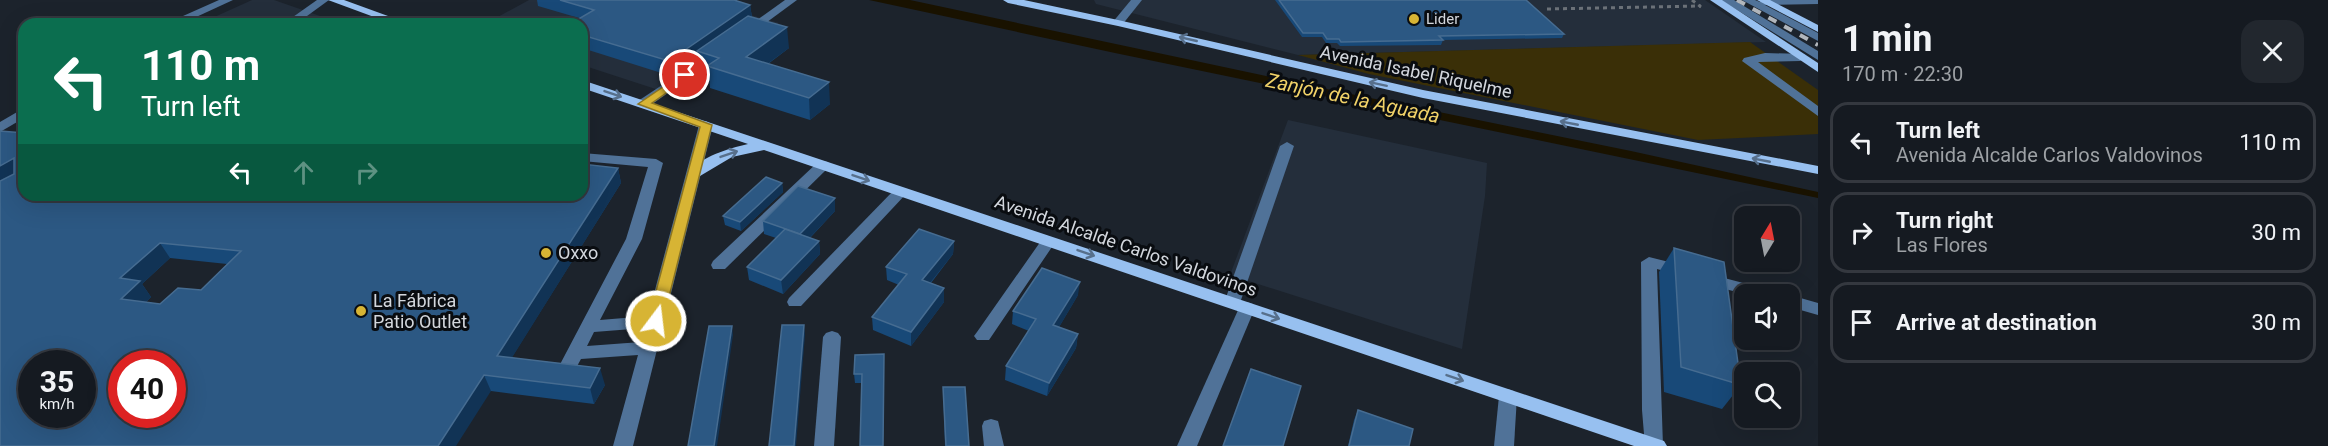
<!DOCTYPE html>
<html lang="en">
<head>
<meta charset="utf-8">
<style>
  body { margin:0; font-family:Roboto,sans-serif; background:#22272e; color:#f1f3f6; height:100vh; display:flex; flex-direction:column; font-size:22px; white-space:nowrap }
  * { box-sizing:border-box; margin:0 }
  p { font-size:20px; color:#9da1a5 }
  .icon { flex:none; width:33px; height:33px; fill:none; stroke:currentColor; stroke-width:2; stroke-linecap:round; stroke-linejoin:round }
  .map { position:relative; flex:1; overflow:hidden }
  .details { display:flex; flex-direction:column; background:#151a21; width:510px }
  .details>* { flex:none }
  .hud { position:absolute; left:18px; top:18px; width:570px; height:183px; border-radius:18px; box-shadow:0 6px 24px #0002,0 0 0 2px #34383f; background:#0b6e4f; color:#fff; overflow:hidden }
  .needle { width:39px; rotate:10deg }
  .controls { position:absolute; left:1734px; top:206px; display:grid; gap:12px }
  .controls a { display:grid; place-items:center; width:66px; height:66px; border-radius:12px; background:#151a21; box-shadow:0 6px 24px #0002,0 0 0 2px #34383f; font-size:30px }
  .speed { position:absolute; left:18px; top:350px; display:flex; gap:12px; font-size:30px; font-weight:700; text-align:center }
  .speed>* { display:grid; place-content:center; width:78px; height:78px; border-radius:50%; background:#151a21; box-shadow:0 6px 24px #0002,0 0 0 2px #34383f; line-height:1 }
  .speed small { font-size:15px; font-weight:400 }
  .speed .limit { border:9px solid #d22; background:#fff; color:#111 }
  .pin { position:absolute; display:grid; place-items:center; width:51px; height:51px; color:#fff; margin:-26px; border:3px solid #fff; border-radius:50%; box-shadow:0 2px 6px #0007 }
  .me { position:absolute; width:66px; margin:-33px; rotate:15deg; stroke-linejoin:round; filter:drop-shadow(0 0 4px #0008) }
  .turn { display:flex; align-items:center; gap:21px; height:126px; padding:0 24px; font-size:27px }
  .turn .icon { width:78px; height:78px; stroke-width:2.5 }
  .turn b { display:block; font-size:42px; line-height:51px }
  .lanes { display:flex; align-items:center; height:57px; padding:0 24px; background:#0003; justify-content:center; gap:30px; direction:ltr }
  .lanes .off { opacity:.35 }
  .round { display:grid; place-items:center; flex:none; width:63px; height:63px; border-radius:18px; background:#22272e }
  .headline { display:flex; align-items:center; justify-content:space-between; height:102px; padding:0 24px }
  h1 { font-size:36px; font-weight:700; line-height:45px }
  ul { padding:0; list-style:none }
  li { display:flex; align-items:center; gap:18px; height:81px; margin:0 12px 9px; padding:0 12px; border:3px solid #34383f; border-radius:18px }
  li div { flex:1 }
  li b { display:block; font-size:22px }
  li em { font-style:normal }
  main { display:flex; flex:1; min-height:0 }
  .map>svg:first-child { display:block }
  .built { fill:#242e3b }
  .green { fill:#3a2f07 }
  .water { fill:#191200 }
  .lines { fill:none; stroke-linecap:round; stroke-linejoin:round }
  .path { stroke:#6b7178; stroke-width:3; stroke-dasharray:4 4; stroke-linecap:butt }
  .minor { fill:#507298; fill-rule:evenodd }
  .major { fill:#97c0f0; fill-rule:evenodd }
  .rail { stroke:#b1b6bc; stroke-width:4; stroke-dasharray:9 9; stroke-linecap:butt }
  .wall { fill:#184978; fill-rule:evenodd }
  .shaded-wall { fill:#135 }
  .building { fill:#2c5883; stroke:#466c91; stroke-width:1.5; fill-rule:evenodd }
  .oneway { stroke:#576f8b }
  .route { fill:#d7b434; stroke:#8c7522; stroke-width:1.5 }
  .poi-dot { fill:#d7b434; stroke:#090c10; stroke-width:2 }
  .labels { text-anchor:middle; stroke-width:6; stroke-linejoin:round; paint-order:stroke }
  .far-poi-label { font-size:15px; fill:#d3d7dd; stroke:#090c10; text-anchor:start }
  .street-label { font-size:18px; fill:#d3d7dd; stroke:#090c10 }
  .poi-label { font-size:18px; fill:#d3d7dd; stroke:#090c10; text-anchor:start }
  .water-label { font-size:20px; font-style:italic; fill:#f1d268; stroke:#090c10 }
</style>
</head>
<body>
<main>
<div class="map">
<svg width="1818" height="446" viewBox="0 0 1818 446">
  <rect width="100%" height="100%" fill="#1c232c"/>
  <!-- built -->
  <g class="built">
    <polygon points="252,0 274,0 343,24 199,24"/>
    <polygon points="529,0 696,0 779,23 674,95 582,65 582,24 485,24"/>
    <polygon points="1094,0 1705,0 1766,42 1298,55 1096,4"/>
    <polygon points="1288,120 1487,163 1485,196 1462,349 1230,275"/>
  </g>
  <!-- green -->
  <polygon class="green" points="1750,42 1818,90 1818,134 1698,140 1369,74 1298,55"/>
  <!-- water -->
  <polygon class="water" points="869,0 910,0 1336,91 1631,151 1818,192 1818,198 1115,53"/>
  <g class="lines">
    <!-- path -->
    <g class="path">
      <polyline points="1692,0 1701,7"/>
      <polyline points="1547,9 1701,6"/>
    </g>
    <!-- minor -->
    <g class="minor">
      <polygon points="219,0 233,0 181,24 165,24"/>
      <polygon points="317,0 329,0 296,24 283,24"/>
      <polygon points="785,0 797,0 751,34 743,34 743,30"/>
      <polygon points="1131,0 1142,0 1122,25 1114,25 1112,23"/>
      <polygon points="1721,0 1734,0 1818,51 1818,60"/>
      <polygon points="1742,0 1755,0 1760,2 1761,0 1818,0 1818,4 1765,5 1818,33 1818,41"/>
      <polygon points="715,50 719,51 719,57 648,107 638,107 637,104 638,101"/>
      <polygon points="1765,53 1804,54 1806,57 1800,61 1758,62 1818,106 1818,116 1742,61 1744,58"/>
      <polygon points="24,108 24,118 0,132 0,122"/>
      <path d="M706 121 713 125 633 446H613L638 355 581 359 571 377 565 379 559 377 556 372 626 239 648 167 582 161V153L656 159 663 163 642 239 600 320 648 316 699 125ZM645 328 641 342 587 346 594 332Z"/>
      <polygon points="1287,142 1294,146 1240,303 1238,307 1226,307 1224,303 1280,146"/>
      <polygon points="823,161 828,162 830,165 828,168 725,269 713,269 711,265 713,261 818,162"/>
      <polygon points="901,187 908,191 906,194 801,306 789,306 787,302 789,298 896,188"/>
      <polygon points="1048,236 1056,241 989,340 977,340 974,336 977,332 1043,238"/>
      <polygon points="1649,257 1689,267 1691,271 1689,275 1683,276 1657,269 1663,446 1645,446 1642,410 1641,262"/>
      <polygon points="1709,274 1770,290 1772,294 1744,294 1703,283 1701,279 1703,275"/>
      <polygon points="1790,295 1818,303 1818,315 1790,307"/>
      <polygon points="1247,302 1253,304 1255,308 1197,446 1177,446 1239,308 1241,304"/>
      <polygon points="832,331 838,333 841,337 834,446 814,446 823,337 826,333"/>
      <polygon points="1508,389 1514,391 1517,396 1514,446 1494,446 1499,396 1502,391"/>
      <polygon points="991,419 998,421 1004,446 984,446 982,426 984,421"/>
    </g>
    <!-- major -->
    <g class="major">
      <polygon points="328,0 344,0 410,24 393,24"/>
      <polygon points="1003,0 1024,0 1118,20 1423,90 1818,166 1818,174 1423,98 1118,26 1008,3"/>
      <polygon points="1710,0 1722,0 1818,63 1818,72"/>
      <polygon points="1757,0 1770,0 1818,25 1818,32"/>
      <path d="M582 80 1664 441 1667 446H1634L764 150 732 157 700 176H690L688 173C702 156 727 149 748 144L582 88Z"/>
    </g>
    <!-- rail -->
    <polyline class="rail" points="1737,0 1818,45"/>
  </g>
  <!-- wall -->
  <g class="wall">
    <polygon points="537,0 734,0 750,5 752,17 789,48 768,64 830,104 810,120 710,88 709,75 700,73 697,57 671,76 582,48 582,24 579,18 538,6"/>
    <polygon points="1275,0 1526,0 1564,34 1562,38 1443,40 1441,45 1340,46 1337,43 1326,43 1322,37 1302,37"/>
    <path d="M618 168 621 183 512 357 605 385 594 404 491 391 0 446 24 195ZM170 258 227 264 201 290 160 304 146 302 151 297 142 284Z"/>
    <polygon points="782,183 783,192 741,231 725,225 723,216"/>
    <polygon points="835,198 835,211 810,238 819,241 820,254 783,294 749,280 747,267 776,238 764,234 763,221"/>
    <polygon points="954,241 953,254 931,283 944,288 944,302 911,346 873,330 872,317 899,285 887,280 886,267"/>
    <polygon points="1674,248 1741,385 1722,409 1664,392 1659,272"/>
    <polygon points="1078,295 1059,327 1078,334 1076,348 1047,396 1005,380 1006,366 1029,331 1012,324 1013,311"/>
    <polygon points="884,354 861,383 855,383 854,374"/>
    <polygon points="943,387 969,446 945,446"/>
    <polygon points="1358,410 1409,446 1348,446 1354,420"/>
  </g>
  <!-- shaded-wall -->
  <g class="shaded-wall">
    <polygon points="750,5 752,18 697,51 697,57 671,76 669,61"/>
    <polygon points="787,27 789,48 748,78 746,57"/>
    <polygon points="829,82 830,104 810,120 809,98"/>
    <polygon points="14,158 24,173 0,187 0,166"/>
    <polygon points="618,168 621,183 503,372 497,356"/>
    <polygon points="782,183 783,192 741,231 740,222"/>
    <polygon points="835,198 835,211 801,247 800,234"/>
    <polygon points="819,241 820,254 783,294 781,280"/>
    <polygon points="954,241 953,254 922,293 922,280"/>
    <polygon points="160,243 170,258 142,284 151,297 132,315 121,299 120,278"/>
    <polygon points="1080,282 1078,295 1052,339 1053,325"/>
    <polygon points="944,288 944,302 911,346 911,332"/>
    <polygon points="804,325 805,335 796,446 794,446"/>
    <polygon points="732,326 733,335 717,446 714,446"/>
    <polygon points="1078,334 1076,348 1047,396 1049,383"/>
    <polygon points="600,368 605,385 594,404 590,388"/>
    <polygon points="484,375 491,391 456,446 438,446"/>
  </g>
  <!-- building -->
  <g class="building">
    <polygon points="560,0 734,0 750,5 669,61 582,35 582,24 570,24 594,10"/>
    <polygon points="1279,0 1526,0 1564,34 1439,36 1443,40 1341,42 1339,39 1327,39 1323,33 1303,33"/>
    <polygon points="748,16 787,27 746,57 829,82 809,98 707,66 719,58 697,51"/>
    <path d="M0 131 24 133V195H582V164L618 168 497 356 600 368 590 388 484 375 438 446H0V181L14 174V158L0 166ZM160 243 241 251 201 290 178 288 160 304 121 299 140 281 120 278ZM32 363H82V414H32ZM122 363H172V414H122Z"/>
    <polygon points="766,177 782,183 740,222 723,216"/>
    <polygon points="798,186 835,198 800,234 763,221"/>
    <polygon points="785,229 819,241 781,280 747,267"/>
    <polygon points="919,229 954,241 922,280 944,288 911,332 872,317 907,274 886,267"/>
    <polygon points="1674,248 1724,262 1741,385 1681,367"/>
    <polygon points="1042,268 1080,282 1053,325 1078,334 1049,383 1006,366 1036,319 1013,311"/>
    <polygon points="782,325 804,325 794,446 769,446"/>
    <polygon points="709,326 732,326 714,446 688,446"/>
    <polygon points="884,354 883,446 860,446 862,374 854,374 855,355"/>
    <polygon points="1251,369 1301,386 1283,446 1223,446"/>
    <polygon points="943,387 965,387 969,446 946,446"/>
    <polygon points="1358,410 1413,429 1409,446 1349,446"/>
  </g>
  <!-- one-way arrows -->
  <defs><path id="oneway-shaft" d="M-6 0H5M1.5-3L5.5 0L1.5 3" fill="none" stroke-width="1.6" stroke-linecap="round" stroke-linejoin="round" transform="scale(1.5)"/></defs>
  <g class="oneway">
    <use href="#oneway-shaft" transform="translate(1188 39) rotate(-167)"/>
    <use href="#oneway-shaft" transform="translate(1378 84) rotate(-168)"/>
    <use href="#oneway-shaft" transform="translate(613 94) rotate(19)"/>
    <use href="#oneway-shaft" transform="translate(1569 123) rotate(-169)"/>
    <use href="#oneway-shaft" transform="translate(729 154) rotate(-19)"/>
    <use href="#oneway-shaft" transform="translate(1761 160) rotate(-169)"/>
    <use href="#oneway-shaft" transform="translate(861 178) rotate(19)"/>
    <use href="#oneway-shaft" transform="translate(1086 253) rotate(19)"/>
    <use href="#oneway-shaft" transform="translate(1271 316) rotate(19)"/>
    <use href="#oneway-shaft" transform="translate(1455 378) rotate(19)"/>
  </g>
  <!-- route -->
  <polygon class="route" points="685,72 689,73 689,77 652,103 712,125 663,321 661,325 650,325 648,321 700,127 638,104"/>
  <!-- markers -->
  <g class="poi-dot">
    <circle cx="1414" cy="19" r="6"/>
    <circle cx="546" cy="253" r="6"/>
    <circle cx="361" cy="311" r="6"/>
  </g>
  <g class="labels">
    <!-- far-poi labels -->
    <g class="far-poi-label">
      <text x="1426" y="24">Lider</text>
    </g>
    <!-- street labels -->
    <g class="street-label">
      <text transform="translate(1416 72) rotate(12)" y="6">Avenida Isabel Riquelme</text>
      <text transform="translate(1126 246) rotate(19)" y="6">Avenida Alcalde Carlos Valdovinos</text>
    </g>
    <!-- poi labels -->
    <g class="poi-label">
      <text x="558" y="259">Oxxo</text>
      <text x="373" y="307">La Fábrica<tspan x="373" dy="21">Patio Outlet</tspan></text>
    </g>
    <!-- water labels -->
    <g class="water-label">
      <text transform="translate(1353 98) rotate(12)" y="7">Zanjón de la Aguada</text>
    </g>
  </g>
</svg>
<div class="controls">
<a><svg class="needle" viewBox="-14 -14 28 28"><path d="M0-13l5 13h-10z" fill="#e53935"/><path d="M0 13l5-13h-10z" fill="#9da1a5"/></svg></a>
<a><svg class="icon" aria-label="sound" viewBox="0 0 24 24"><path d="M4 9h4l5-4v14l-5-4H4zM17 9q2 3 0 6"/></svg></a>
<a><svg class="icon" aria-label="search" viewBox="0 0 24 24"><circle cx="10" cy="10" r="6"/><path d="M15 15l6 6"/></svg></a>
</div>
<div class="speed"><div>35<small>km/h</small></div><div class="limit">40</div></div>
<div class="pin" style="left:685px;top:75px;background:#d93025"><svg class="icon" aria-label="arrive" viewBox="0 0 24 24"><path d="M6 21V4h12l-3 4 3 4H6"/></svg></div>
<svg class="me" style="left:656px;top:321px" viewBox="-20 -20 40 40"><circle r="17" fill="#d7b434" stroke="#fff" stroke-width="3"/><path d="M0-11L8 9 0 5-8 9z" fill="#fff"/></svg>
<div class="hud">
<div class="turn"><svg class="icon" aria-label="left" viewBox="0 0 24 24"><path d="M17 20v-9H6M10 6l-5 5 5 5"/></svg><div><b>110 m</b>Turn left</div></div>
<div class="lanes"><svg class="icon" aria-label="left" viewBox="0 0 24 24"><path d="M17 20v-9H6M10 6l-5 5 5 5"/></svg><svg class="icon off" aria-label="ahead" viewBox="0 0 24 24"><path d="M12 20V5M6 11l6-6 6 6"/></svg><svg class="icon off" aria-label="right" viewBox="0 0 24 24"><path d="M7 20v-9h11M14 6l5 5-5 5"/></svg></div>
</div>
</div>
<section class="details">
<div class="headline"><div><h1>1 min</h1><p>170 m · 22:30</p></div><a class="round"><svg class="icon" aria-label="close" viewBox="0 0 24 24"><path d="M6 6l12 12M18 6L6 18"/></svg></a></div>
<ul>
<li><svg class="icon" aria-label="left" viewBox="0 0 24 24"><path d="M17 20v-9H6M10 6l-5 5 5 5"/></svg><div><b>Turn left</b><p>Avenida Alcalde Carlos Valdovinos</p></div><em>110 m</em></li>
<li><svg class="icon" aria-label="right" viewBox="0 0 24 24"><path d="M7 20v-9h11M14 6l5 5-5 5"/></svg><div><b>Turn right</b><p>Las Flores</p></div><em>30 m</em></li>
<li><svg class="icon" aria-label="arrive" viewBox="0 0 24 24"><path d="M6 21V4h12l-3 4 3 4H6"/></svg><div><b>Arrive at destination</b></div><em>30 m</em></li>
</ul>
</section>
</main>
</body>
</html>
